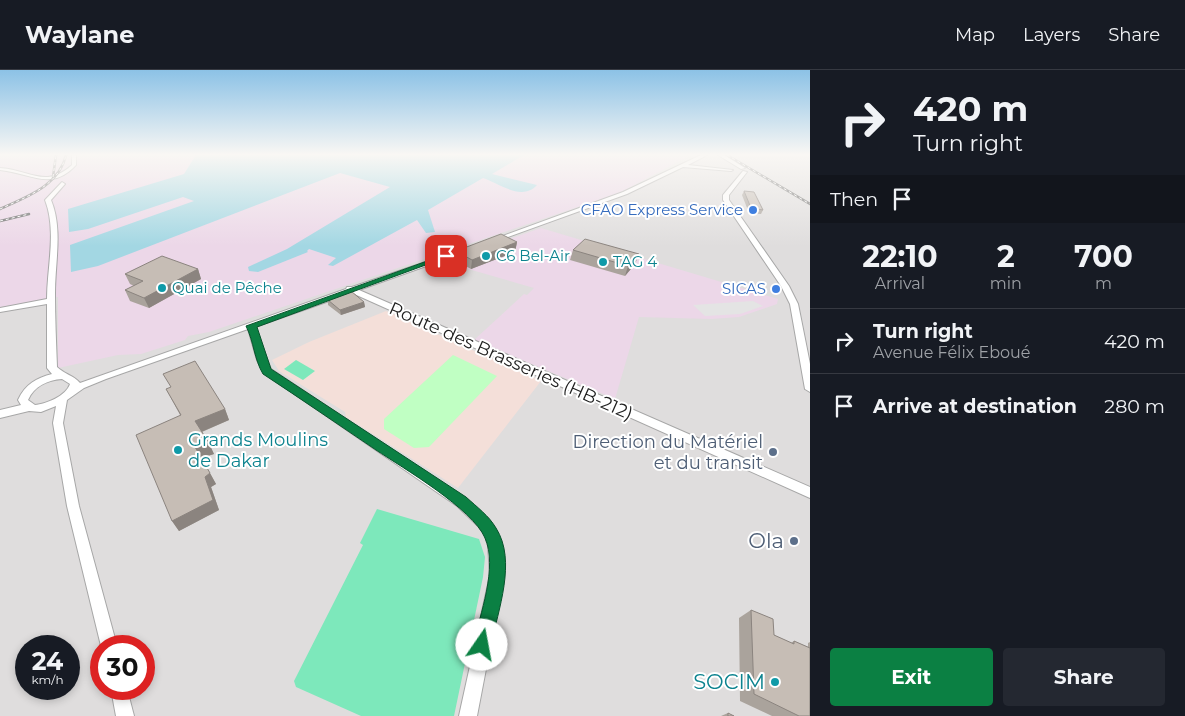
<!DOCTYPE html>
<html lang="en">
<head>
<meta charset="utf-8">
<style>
  body { margin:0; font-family:Montserrat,sans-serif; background:#242831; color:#f1f3f6; height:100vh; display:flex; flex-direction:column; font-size:19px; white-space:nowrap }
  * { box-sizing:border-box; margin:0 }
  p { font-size:16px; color:#9ea1a6 }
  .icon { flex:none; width:28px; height:28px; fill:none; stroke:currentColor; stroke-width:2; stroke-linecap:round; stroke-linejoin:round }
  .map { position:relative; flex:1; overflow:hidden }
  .panel { display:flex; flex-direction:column; background:#171b24; width:375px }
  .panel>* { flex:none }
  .top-card { background:#171b24; color:#f1f3f6; overflow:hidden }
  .speed { position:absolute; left:15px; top:565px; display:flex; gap:10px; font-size:25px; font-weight:700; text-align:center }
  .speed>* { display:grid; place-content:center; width:65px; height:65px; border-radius:50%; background:#171b24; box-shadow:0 2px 8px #0003; line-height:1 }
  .speed small { font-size:12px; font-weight:400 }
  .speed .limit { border:8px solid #d22; background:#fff; color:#111 }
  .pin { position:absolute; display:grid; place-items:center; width:42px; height:42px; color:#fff; margin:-21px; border-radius:10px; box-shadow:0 2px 8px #0006 }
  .me { position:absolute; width:55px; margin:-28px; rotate:12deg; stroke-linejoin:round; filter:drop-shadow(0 0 4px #0008) }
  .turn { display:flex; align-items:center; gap:18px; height:105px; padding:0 20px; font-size:22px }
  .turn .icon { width:65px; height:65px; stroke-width:2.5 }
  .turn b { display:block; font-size:35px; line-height:42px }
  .then { display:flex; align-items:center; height:48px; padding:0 20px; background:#0003; gap:10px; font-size:19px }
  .eta { display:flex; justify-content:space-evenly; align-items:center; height:85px; text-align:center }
  .eta b { font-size:30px; font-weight:700; line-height:35px }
  .button { display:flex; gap:10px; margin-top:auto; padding:10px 20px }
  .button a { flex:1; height:58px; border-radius:5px; background:#0b8043; color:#fff; font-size:20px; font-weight:700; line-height:58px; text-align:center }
  .button a+a { background:#242831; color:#f1f3f6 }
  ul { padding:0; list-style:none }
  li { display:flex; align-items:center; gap:15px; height:65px; padding:0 20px; border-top:1px solid #363941 }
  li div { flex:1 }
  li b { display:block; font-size:19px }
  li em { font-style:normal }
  header { display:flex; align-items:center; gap:30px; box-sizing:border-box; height:70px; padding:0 25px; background:#171b24; border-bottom:1px solid #363941 }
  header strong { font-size:24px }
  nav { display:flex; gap:28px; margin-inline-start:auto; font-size:18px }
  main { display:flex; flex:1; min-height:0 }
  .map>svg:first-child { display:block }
  .residential { fill:#dfdddd; fill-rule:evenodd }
  .industrial { fill:#ecd7e8 }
  .military { fill:#f4dfd9 }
  .park { fill:#c0ffc3 }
  .pitch { fill:#7de8bb }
  .parking { fill:#e4e4e4 }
  .water { fill:#a3d7e3 }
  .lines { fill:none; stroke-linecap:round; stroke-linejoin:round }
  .minor-casing { stroke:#a7a7a7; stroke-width:2 }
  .minor { fill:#fff; fill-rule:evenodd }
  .rail-casing { stroke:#6e6e6e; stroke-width:2.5 }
  .rail { stroke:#fff; stroke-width:1; stroke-dasharray:3; stroke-linecap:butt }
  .wall { fill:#aaa39c }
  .shaded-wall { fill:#8b847f }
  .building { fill:#c6bdb5; stroke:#8b847f }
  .route { fill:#0b8043; stroke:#07532c }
  .shop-dot { fill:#3f7fe0; stroke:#fff; stroke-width:2 }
  .culture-dot { fill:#0f9aa8; stroke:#fff; stroke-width:2 }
  .service-dot { fill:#5c6f8a; stroke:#fff; stroke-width:2 }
  .labels { text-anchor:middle; stroke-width:4; stroke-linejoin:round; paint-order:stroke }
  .far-shop-label { font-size:15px; fill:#366cbe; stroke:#fff; text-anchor:end }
  .far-culture-label { font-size:15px; fill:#0d838f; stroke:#fff; text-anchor:start }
  .street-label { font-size:18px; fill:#202020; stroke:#fff }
  .culture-label { font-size:18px; fill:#0d838f; stroke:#fff; text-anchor:start }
  .service-label { font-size:18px; fill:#4e5e75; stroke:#fff; text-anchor:end }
  .near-service-label { font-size:21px; fill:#4e5e75; stroke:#fff; text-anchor:end }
  .near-culture-label { font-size:21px; fill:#0d838f; stroke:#fff; text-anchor:end }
</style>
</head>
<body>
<header>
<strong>Waylane</strong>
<nav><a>Map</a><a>Layers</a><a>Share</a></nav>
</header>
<main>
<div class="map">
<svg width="810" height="646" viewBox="0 0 810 646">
  <rect width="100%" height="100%" fill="#f2eee6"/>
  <!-- residential -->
  <path class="residential" d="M0 85H810V646H0ZM26 576H69V619H26ZM101 576H144V619H101Z"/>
  <!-- industrial -->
  <g class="industrial">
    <polygon points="0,85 691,85 619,123 209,262 188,266 185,270 141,284 118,285 58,298 58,227 0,237"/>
    <polygon points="541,158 778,229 777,234 739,247 711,249 639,247 615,329 474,270 524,224 527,225 534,218 444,192"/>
  </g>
  <!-- military -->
  <polygon class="military" points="386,241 541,311 458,418 346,347 345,342 279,301 272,290 309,272"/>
  <!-- park -->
  <polygon class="park" points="453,285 497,306 429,377 414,378 384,359 384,349"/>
  <!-- pitch -->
  <g class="pitch">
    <polygon points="296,290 315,301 303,310 284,299"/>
    <polygon points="377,439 479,469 485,487 483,507 454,646 361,646 296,617 294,611 363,475 360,473"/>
  </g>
  <!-- parking -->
  <polygon class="parking" points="753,231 763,236 740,244 705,246 693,235"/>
  <!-- water -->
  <path class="water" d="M196 85H524L492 104 537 115C522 132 499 113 483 108L428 140 435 162 426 163 417 150 333 196 328 195 336 188 309 179 307 181 308 182 258 202 249 201 248 197 287 179 390 117 340 103 98 196 71 202 70 175 194 131 183 127 88 159 69 162 68 139 184 104Z"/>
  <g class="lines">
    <defs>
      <g id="minor">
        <path d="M72 85H76V95C51 122 31 103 0 100V98C31 100 45 119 72 95Z"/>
        <polygon points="701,85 707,85 688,95 733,100 731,101 683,97 627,124 494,172 489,171 623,122"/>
        <polygon points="718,85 724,85 745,98 741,99"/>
        <polygon points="743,101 747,102 729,125 729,130 789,216 798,234 810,294 810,322 805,319 790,234 781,216 723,130 723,125"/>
        <path d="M62 112 65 114 51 130C63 159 55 192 55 223 55 247 56 272 57 297 64 304 73 305 80 313L346 219 347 217H352L469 177 471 178V180L359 220 810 417V428L352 223 255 257 271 299 465 428 489 449 496 460 502 476 504 505 477 646H459L490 505 488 476 485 466 479 457 457 436 264 303 257 290 248 259 106 309 84 318 67 330 63 353 79 436 117 576H101L67 436 53 353 56 336 41 342 29 341 0 348V340L21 335 18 330C25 314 37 308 52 304L47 298V234L0 242V238L47 229C47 197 57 161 45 130ZM62 309 70 314C66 326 46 334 35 335L28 330C34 316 48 310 62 309Z"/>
        <polygon points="111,619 127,619 134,646 116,646"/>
      </g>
    </defs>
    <!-- minor casing -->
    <use href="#minor" class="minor-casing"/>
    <!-- minor -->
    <use href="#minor" class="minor"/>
    <defs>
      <g id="rail">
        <polyline points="727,85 810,134"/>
        <polyline points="53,107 56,85"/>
        <path d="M0 139C26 127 59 116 66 85"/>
        <polyline points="0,151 29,144"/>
      </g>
    </defs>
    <!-- rail casing -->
    <use href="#rail" class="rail-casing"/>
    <!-- rail -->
    <use href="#rail" class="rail"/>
  </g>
  <!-- wall -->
  <g class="wall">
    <polygon points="744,121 763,140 761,144 749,143 742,125"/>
    <polygon points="517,172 515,182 471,199 455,190 456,181"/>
    <polygon points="573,180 635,194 625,206 570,190"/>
    <polygon points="198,199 201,209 149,238 130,231 125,220 134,216 130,214 125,204"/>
    <polygon points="328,230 364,232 365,237 341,245 328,235"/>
    <polygon points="166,319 225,339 229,350 202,362 214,384 201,388 216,414 211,417 219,440 179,461 172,451 180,345"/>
    <polygon points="751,540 774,565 791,573 794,571 808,577 808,573 810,572 810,646 772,646 740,631 739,548"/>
    <polygon points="728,643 734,646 721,646"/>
  </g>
  <!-- shaded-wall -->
  <g class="shaded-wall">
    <polygon points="517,172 515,182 471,199 472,190"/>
    <polygon points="639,184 635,194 625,206 628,196"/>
    <polygon points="198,199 201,209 149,238 144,228"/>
    <polygon points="364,232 365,237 341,245 340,240"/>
    <polygon points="225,339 229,350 201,362 195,351"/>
    <polygon points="209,373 214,384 201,388 195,377"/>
    <polygon points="210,403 216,414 211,417 219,440 179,461 172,451 205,407"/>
  </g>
  <!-- building -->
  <g class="building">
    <polygon points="744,121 754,122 763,140 751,138"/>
    <polygon points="501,164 517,172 472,190 456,181"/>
    <polygon points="585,169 639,184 628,196 573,180"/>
    <polygon points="162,186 198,199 144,228 125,220 143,211 125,204"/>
    <polygon points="351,221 364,232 340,240 328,230"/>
    <polygon points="195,291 225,339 195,351 209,373 195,377 210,403 205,407 213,430 172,451 136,365 181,345 166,319 171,317 163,304"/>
    <polygon points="751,540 773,549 774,565 794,574 794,571 810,578 810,646 799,646 754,624"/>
    <polygon points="728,643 734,646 728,646"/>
  </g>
  <!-- sky -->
  <linearGradient id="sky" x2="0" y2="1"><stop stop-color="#8cc2e6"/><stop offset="0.48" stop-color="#f9f7f4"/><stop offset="1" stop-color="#f9f7f4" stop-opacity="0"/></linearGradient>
  <rect width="810" height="176" fill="url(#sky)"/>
  <!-- route -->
  <path class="route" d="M444 185 450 186 257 257 271 299 466 427C477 437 489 446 496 458 517 491 498 540 491 575L489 582 482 584 476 582 473 575C480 545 498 497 485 468 473 439 403 398 376 380 339 355 301 329 263 304 254 289 254 272 246 256Z"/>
  <!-- markers -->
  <g class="shop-dot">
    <circle cx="753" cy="140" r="5"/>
    <circle cx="776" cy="219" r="5"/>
  </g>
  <g class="culture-dot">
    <circle cx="486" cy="186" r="5"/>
    <circle cx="603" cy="192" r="5"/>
    <circle cx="162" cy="218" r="5"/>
    <circle cx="178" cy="380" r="5"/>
    <circle cx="775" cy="612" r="5"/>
  </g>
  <g class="service-dot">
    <circle cx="773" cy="382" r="5"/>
    <circle cx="794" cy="471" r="5"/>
  </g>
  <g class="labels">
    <!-- far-shop labels -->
    <g class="far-shop-label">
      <text x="743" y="145">CFAO Express Service</text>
      <text x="766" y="224">SICAS</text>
    </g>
    <!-- far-culture labels -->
    <g class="far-culture-label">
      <text x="496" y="191">C6 Bel-Air</text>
      <text x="613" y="197">TAG 4</text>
      <text x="172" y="223">Quai de Pêche</text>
    </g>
    <!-- street labels -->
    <g class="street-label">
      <text transform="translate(511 291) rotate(24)" y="6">Route des Brasseries (HB-212)</text>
    </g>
    <!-- culture labels -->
    <g class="culture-label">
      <text x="188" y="376">Grands Moulins<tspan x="188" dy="21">de Dakar</tspan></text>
    </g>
    <!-- service labels -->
    <g class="service-label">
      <text x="763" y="378">Direction du Matériel<tspan x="763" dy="21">et du transit</tspan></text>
    </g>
    <!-- near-service labels -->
    <g class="near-service-label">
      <text x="784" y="478">Ola</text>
    </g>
    <!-- near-culture labels -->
    <g class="near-culture-label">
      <text x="765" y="619">SOCIM</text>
    </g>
  </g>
</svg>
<div class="speed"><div>24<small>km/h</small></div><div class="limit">30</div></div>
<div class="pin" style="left:446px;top:186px;background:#d93025"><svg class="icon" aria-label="arrive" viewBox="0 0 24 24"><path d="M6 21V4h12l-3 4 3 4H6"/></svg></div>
<svg class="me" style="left:482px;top:575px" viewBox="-20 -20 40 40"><circle r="19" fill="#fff"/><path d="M0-13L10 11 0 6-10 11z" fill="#0b8043"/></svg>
</div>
<section class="panel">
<div class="top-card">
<div class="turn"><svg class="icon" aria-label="right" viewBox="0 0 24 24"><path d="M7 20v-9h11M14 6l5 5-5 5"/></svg><div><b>420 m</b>Turn right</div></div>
<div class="then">Then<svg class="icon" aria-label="arrive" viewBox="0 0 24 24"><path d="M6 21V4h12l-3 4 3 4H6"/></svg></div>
</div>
<div class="eta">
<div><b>22:10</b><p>Arrival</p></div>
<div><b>2</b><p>min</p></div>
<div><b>700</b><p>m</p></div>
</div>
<ul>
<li><svg class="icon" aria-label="right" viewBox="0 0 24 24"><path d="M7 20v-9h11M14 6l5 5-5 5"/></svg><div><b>Turn right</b><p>Avenue Félix Eboué</p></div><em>420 m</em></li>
<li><svg class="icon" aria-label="arrive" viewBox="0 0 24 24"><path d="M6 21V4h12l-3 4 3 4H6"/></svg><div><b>Arrive at destination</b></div><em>280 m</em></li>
</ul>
<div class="button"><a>Exit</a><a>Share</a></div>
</section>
</main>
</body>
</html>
